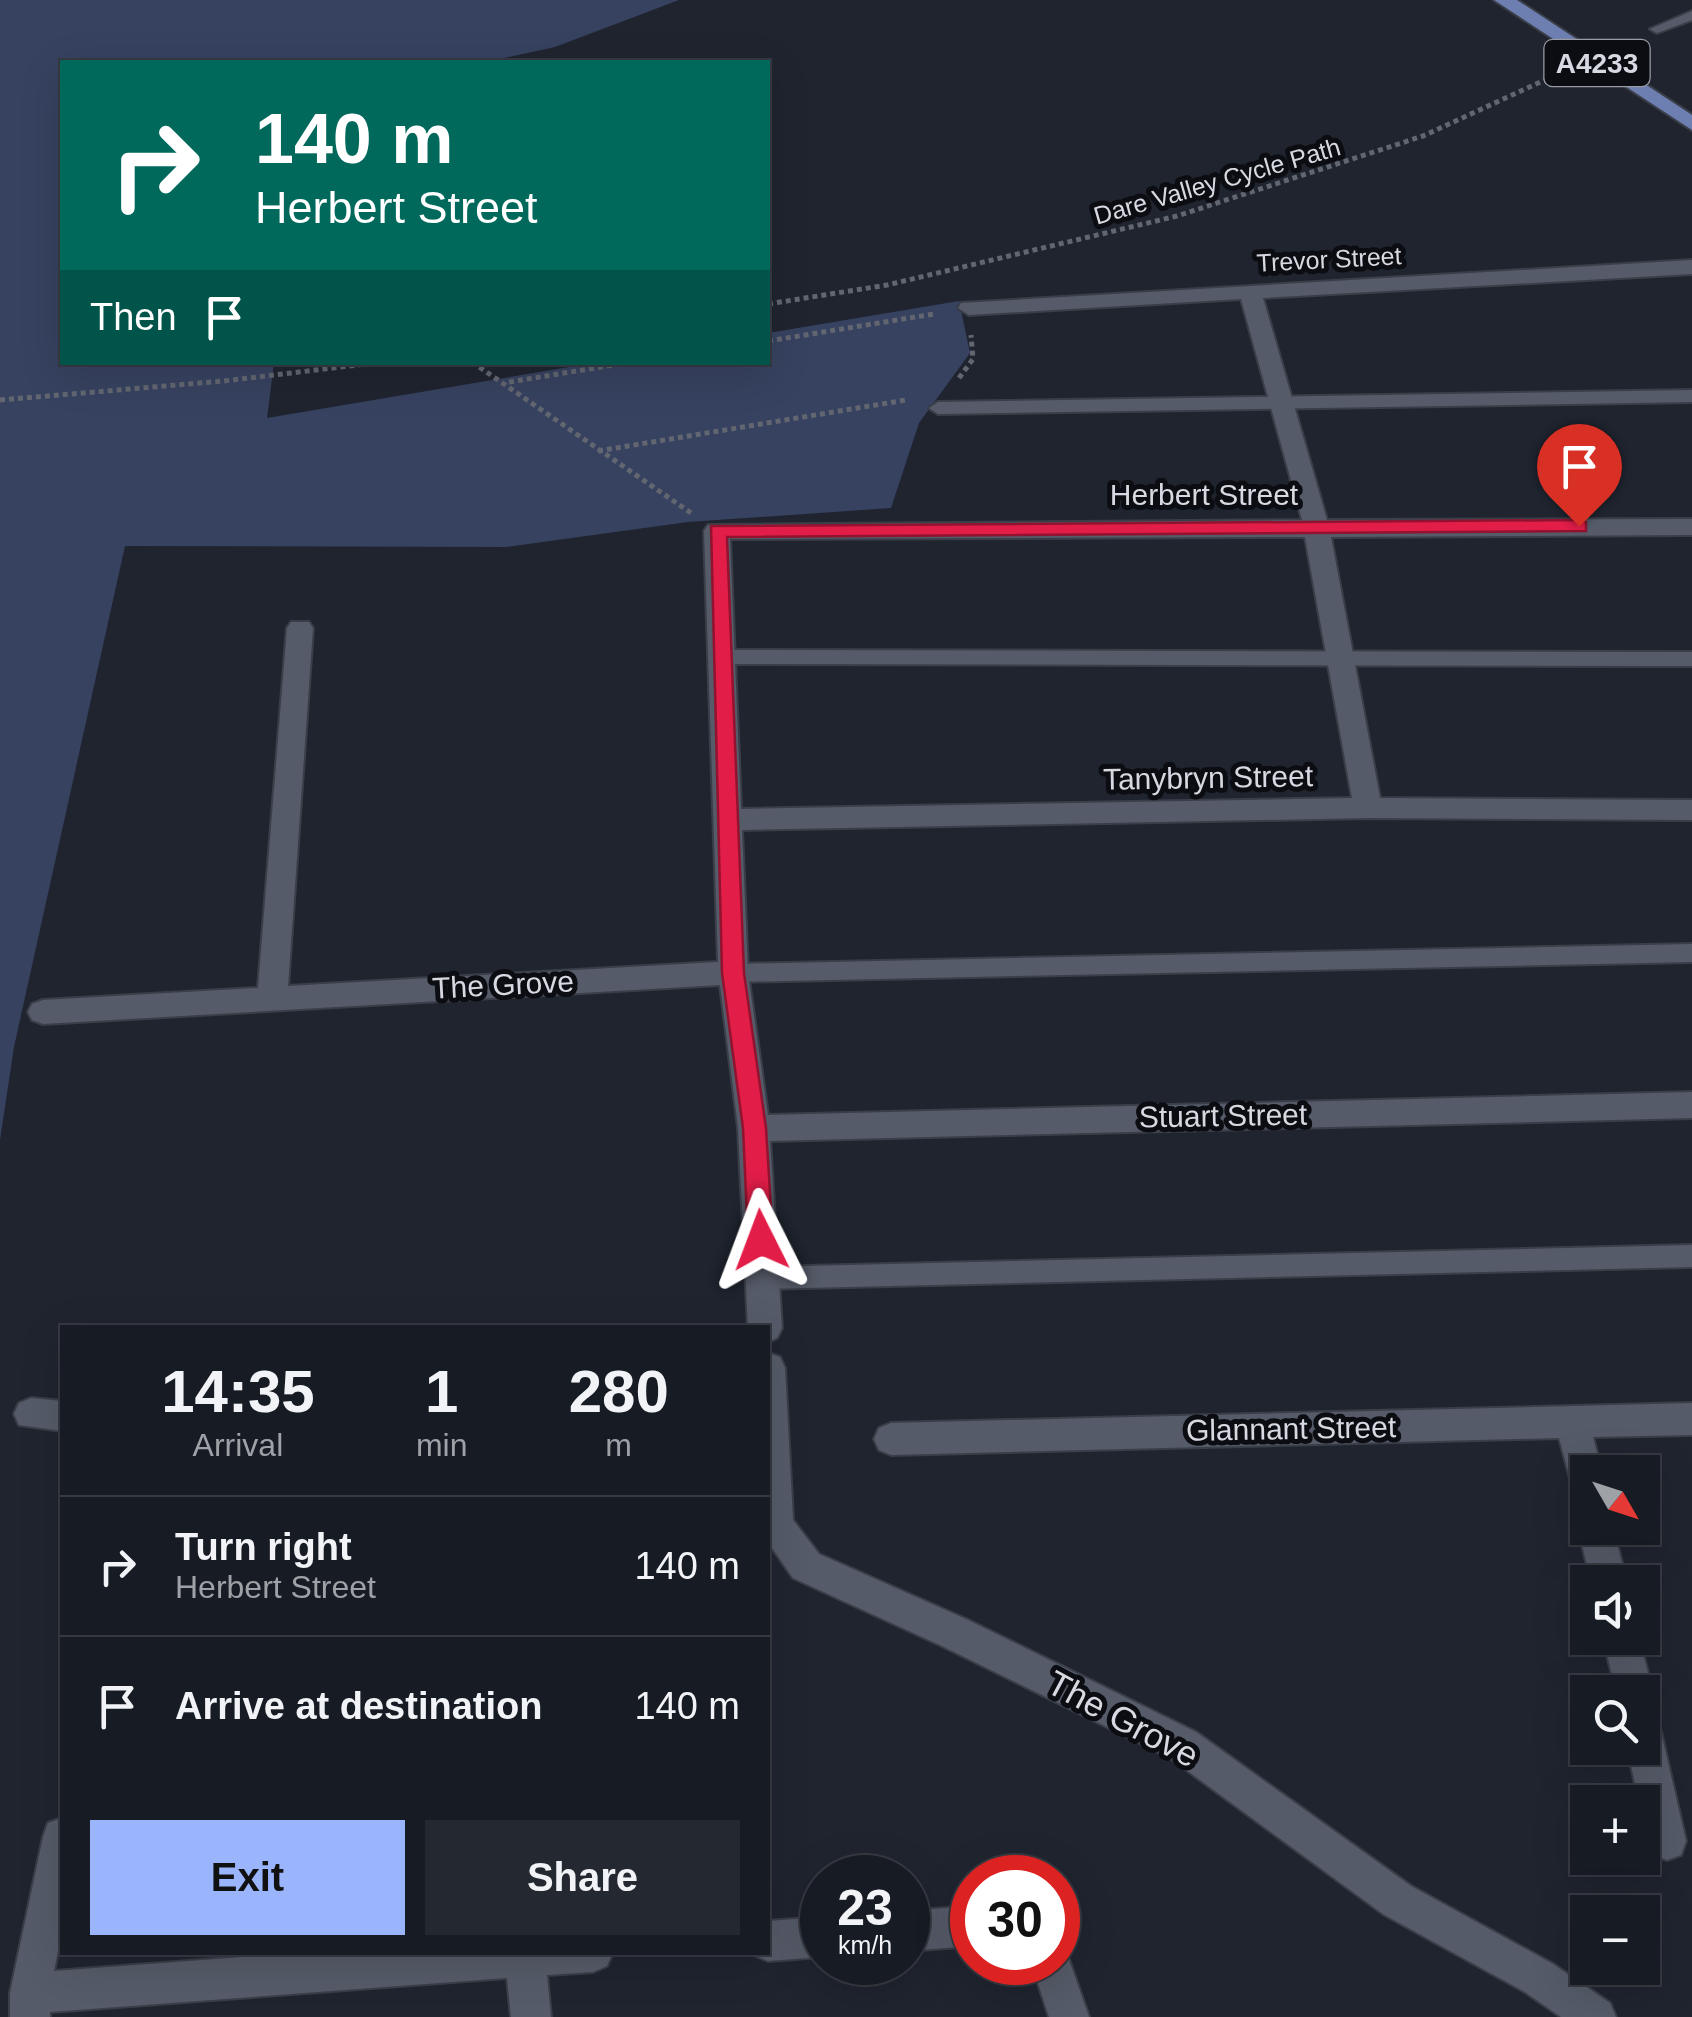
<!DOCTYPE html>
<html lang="en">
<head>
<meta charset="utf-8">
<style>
  body { margin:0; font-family:Arial,sans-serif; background:#242830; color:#f1f3f6; height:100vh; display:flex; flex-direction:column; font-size:38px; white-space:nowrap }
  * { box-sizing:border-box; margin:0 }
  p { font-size:32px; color:#9ea1a6 }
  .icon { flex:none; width:55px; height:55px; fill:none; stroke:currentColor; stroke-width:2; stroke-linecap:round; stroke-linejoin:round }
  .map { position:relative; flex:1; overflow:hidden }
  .panel { position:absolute; left:60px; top:1325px; width:710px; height:630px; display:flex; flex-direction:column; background:#171b23; border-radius:0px; box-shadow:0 10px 40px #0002,0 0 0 2px #363941 }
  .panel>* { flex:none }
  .top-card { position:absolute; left:60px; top:60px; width:710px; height:305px; border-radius:0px; box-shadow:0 10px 40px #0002,0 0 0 2px #363941; background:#00695c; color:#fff; overflow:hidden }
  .needle { width:65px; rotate:129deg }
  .controls { position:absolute; left:1570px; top:1455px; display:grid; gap:20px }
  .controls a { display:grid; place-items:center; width:90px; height:90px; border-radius:0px; background:#171b23; box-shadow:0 10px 40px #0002,0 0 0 2px #363941; font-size:50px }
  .speed { position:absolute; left:800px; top:1855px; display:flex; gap:20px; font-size:50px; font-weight:700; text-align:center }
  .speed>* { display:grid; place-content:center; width:130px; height:130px; border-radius:50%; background:#171b23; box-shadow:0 10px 40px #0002,0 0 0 2px #363941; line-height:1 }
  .speed small { font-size:25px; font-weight:400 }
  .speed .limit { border:15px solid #d22; background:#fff; color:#111 }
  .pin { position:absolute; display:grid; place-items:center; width:85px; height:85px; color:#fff; margin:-102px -42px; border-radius:50% 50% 50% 0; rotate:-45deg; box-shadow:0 0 10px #0007 }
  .pin .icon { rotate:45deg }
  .me { position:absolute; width:110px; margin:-55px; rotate:357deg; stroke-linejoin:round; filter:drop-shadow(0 0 8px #0008) }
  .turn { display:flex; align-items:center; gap:35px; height:210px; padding:0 30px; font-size:45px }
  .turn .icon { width:130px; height:130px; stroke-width:2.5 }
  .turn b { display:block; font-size:70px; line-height:85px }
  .then { display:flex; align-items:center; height:95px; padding:0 30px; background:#0003; gap:20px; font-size:38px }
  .eta { display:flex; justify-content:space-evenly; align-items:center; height:170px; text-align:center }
  .eta b { font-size:60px; font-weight:600; line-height:70px }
  .primary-button { display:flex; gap:20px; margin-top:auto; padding:20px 30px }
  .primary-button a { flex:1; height:115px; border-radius:0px; background:#9bb5fd; color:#111; font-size:40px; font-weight:600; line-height:115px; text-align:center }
  .primary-button a+a { background:#242830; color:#f1f3f6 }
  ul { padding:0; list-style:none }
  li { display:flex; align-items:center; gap:30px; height:140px; padding:0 30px; border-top:2px solid #363941 }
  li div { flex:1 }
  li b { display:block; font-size:38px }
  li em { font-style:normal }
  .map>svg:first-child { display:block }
  .green { fill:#374260 }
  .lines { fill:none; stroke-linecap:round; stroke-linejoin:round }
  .lane-casing { stroke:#3a3e48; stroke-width:4 }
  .street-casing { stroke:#3a3e48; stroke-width:4 }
  .primary-casing { stroke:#3a3e48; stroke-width:4 }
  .path { stroke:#626670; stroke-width:5; stroke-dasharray:5 4; stroke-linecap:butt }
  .lane { fill:#565b69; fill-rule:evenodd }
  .street { fill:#565b69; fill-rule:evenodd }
  .primary { fill:#6d7eb0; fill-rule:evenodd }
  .route { fill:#e11d48; stroke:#92132f; stroke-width:2.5 }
  .labels { text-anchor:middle; stroke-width:10; stroke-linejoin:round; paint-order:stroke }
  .far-street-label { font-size:25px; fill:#d6d9e2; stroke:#0b0d12 }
  .shield { fill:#0b0d12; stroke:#999ca4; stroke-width:2.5 }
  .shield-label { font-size:28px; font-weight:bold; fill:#d6d9e2 }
  .street-label { font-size:30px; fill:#d6d9e2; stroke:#0b0d12 }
  .near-street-label { font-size:35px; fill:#d6d9e2; stroke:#0b0d12 }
</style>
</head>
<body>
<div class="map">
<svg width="1692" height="2017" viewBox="0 0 1692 2017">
  <rect width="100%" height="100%" fill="#1f242f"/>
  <!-- green -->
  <polygon class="green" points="0,0 679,0 555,47 486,62 62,62 62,362 274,363 267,418 593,363 768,362 768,333 959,301 970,353 919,423 891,508 688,522 507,547 125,546 14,1047 0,1140"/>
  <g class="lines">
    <defs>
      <g id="lane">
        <polygon points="1692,11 1692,20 1657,33 1650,29"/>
        <polygon points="1692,390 1692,402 938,414 929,408 938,402"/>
        <polygon points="721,650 1692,652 1692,666 721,664 711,657"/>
        <polygon points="1692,944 1692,962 733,982 725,979 722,973 725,967 733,964"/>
        <polygon points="1692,1245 1692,1267 763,1289 754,1286 751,1278 754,1270 763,1267"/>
      </g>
      <g id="street">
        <path d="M1692 260V274L1263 298 1327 520 1692 519V535L1331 537 1380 798 1692 800V820L1368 818 742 830 748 973 768 1115 1692 1092V1118L770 1141 782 1328 777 1338 768 1342V1328H748L738 1128 720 985 43 1024 32 1020 28 1012 32 1004 43 1000 258 988 287 628 291 622H309L313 628 288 986 718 962 704 531 708 525 1302 520 1241 299 969 315 958 308 961 303ZM1305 537 1352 798 741 809 730 539Z"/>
        <polygon points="768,1353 780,1357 785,1368 793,1520 819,1554 968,1620 1196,1732 1411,1886 1553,1964 1610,2003 1616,2017 1561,2017 1525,1992 1383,1914 1170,1758 942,1646 793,1578 768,1542"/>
        <polygon points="31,1398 62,1401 62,1431 19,1425 14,1414 19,1403"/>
        <polygon points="1692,1403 1692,1435 1593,1437 1602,1472 1588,1472 1588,1504 1576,1500 1559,1438 891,1455 879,1450 874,1439 879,1428 891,1423"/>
        <polygon points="1588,1515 1588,1528 1613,1528 1627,1582 1591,1582 1578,1528"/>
        <polygon points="1603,1638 1639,1638 1653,1692 1647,1705 1642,1707 1642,1692 1616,1692"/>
        <polygon points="1642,1713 1655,1719 1661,1732 1686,1841 1681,1855 1667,1860 1653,1855 1642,1818 1642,1802 1639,1802 1627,1748 1642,1748"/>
        <polygon points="62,1818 62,1931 54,1971 311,1952 613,1952 607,1966 593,1972 547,1975 551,2017 511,2017 507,1978 50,2012 50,2017 10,2017 10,1993 43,1837 48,1823"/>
        <polygon points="972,1906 972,1946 908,1951 908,1911"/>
        <polygon points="822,1917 822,1957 768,1961 754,1955 768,1952 768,1921"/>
        <polygon points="1058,1945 1065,1948 1089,2017 1049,2017 1031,1962 1058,1962"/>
      </g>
      <polygon id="primary" points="1494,0 1517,0 1692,115 1692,130"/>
    </defs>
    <!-- lane casing -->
    <use href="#lane" class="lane-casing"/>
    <!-- street casing -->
    <use href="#street" class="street-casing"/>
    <!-- primary casing -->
    <use href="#primary" class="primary-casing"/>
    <!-- path -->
    <g class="path">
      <polyline points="768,304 887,285 1177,216 1423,136 1560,73"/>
      <polyline points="768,341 934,314"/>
      <polyline points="472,362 691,513"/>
      <polyline points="959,378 973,359 971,335"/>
      <polyline points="509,382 632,362"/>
      <polyline points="0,400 224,381 383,362"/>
      <polyline points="598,451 906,400"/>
    </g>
    <!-- lane -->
    <use href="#lane" class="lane"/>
    <!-- street -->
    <use href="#street" class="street"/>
    <!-- primary -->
    <use href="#primary" class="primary"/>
  </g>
  <!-- route -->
  <polygon class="route" points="1579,520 1586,522 1586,531 727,537 744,973 766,1128 773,1240 769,1248 761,1251 752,1248 748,1240 743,1128 722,973 711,526"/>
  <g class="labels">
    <!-- far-street labels -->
    <g class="far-street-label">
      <text transform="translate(1217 181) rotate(-16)" y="9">Dare Valley Cycle Path</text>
      <text transform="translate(1329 259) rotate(-3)" y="9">Trevor Street</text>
    </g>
    <!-- shield labels -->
    <rect class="shield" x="1544.5" y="40" width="105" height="46" rx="8"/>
    <g class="shield-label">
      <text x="1597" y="73">A4233</text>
    </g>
    <!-- street labels -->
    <g class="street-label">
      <text x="1204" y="505">Herbert Street</text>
      <text transform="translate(1208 778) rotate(-1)" y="10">Tanybryn Street</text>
      <text transform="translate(503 985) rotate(-3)" y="10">The Grove</text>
      <text transform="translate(1223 1116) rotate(-1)" y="10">Stuart Street</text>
      <text transform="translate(1291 1429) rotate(-1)" y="10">Glannant Street</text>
    </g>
    <!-- near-street labels -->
    <g class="near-street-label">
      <text transform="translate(1123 1719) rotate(28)" y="12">The Grove</text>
    </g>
  </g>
</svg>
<div class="controls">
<a><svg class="needle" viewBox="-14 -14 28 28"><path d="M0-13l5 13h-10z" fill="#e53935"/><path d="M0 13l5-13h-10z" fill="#9ea1a6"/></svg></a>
<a><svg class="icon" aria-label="sound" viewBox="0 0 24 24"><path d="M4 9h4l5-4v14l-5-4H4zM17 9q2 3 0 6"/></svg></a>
<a><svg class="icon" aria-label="search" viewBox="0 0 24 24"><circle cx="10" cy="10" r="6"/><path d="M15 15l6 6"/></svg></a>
<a>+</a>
<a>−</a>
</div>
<div class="speed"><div>23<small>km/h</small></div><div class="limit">30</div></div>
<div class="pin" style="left:1579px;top:526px;background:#d93025"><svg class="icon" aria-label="arrive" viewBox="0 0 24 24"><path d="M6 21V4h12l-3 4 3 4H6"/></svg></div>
<svg class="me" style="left:761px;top:1240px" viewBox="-20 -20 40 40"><path d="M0-17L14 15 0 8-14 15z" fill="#e11d48" stroke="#fff" stroke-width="4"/></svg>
<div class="top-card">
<div class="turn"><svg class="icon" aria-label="right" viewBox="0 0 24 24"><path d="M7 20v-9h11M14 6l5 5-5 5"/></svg><div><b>140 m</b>Herbert Street</div></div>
<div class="then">Then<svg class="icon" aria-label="arrive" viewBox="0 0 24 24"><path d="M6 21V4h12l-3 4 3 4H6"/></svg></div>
</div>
<section class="panel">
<div class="eta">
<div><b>14:35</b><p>Arrival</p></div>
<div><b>1</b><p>min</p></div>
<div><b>280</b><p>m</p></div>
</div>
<ul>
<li><svg class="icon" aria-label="right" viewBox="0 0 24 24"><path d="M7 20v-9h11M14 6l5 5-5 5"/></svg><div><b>Turn right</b><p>Herbert Street</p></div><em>140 m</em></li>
<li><svg class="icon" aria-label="arrive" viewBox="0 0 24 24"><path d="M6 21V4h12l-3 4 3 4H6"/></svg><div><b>Arrive at destination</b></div><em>140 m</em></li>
</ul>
<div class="primary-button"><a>Exit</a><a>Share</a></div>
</section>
</div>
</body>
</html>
